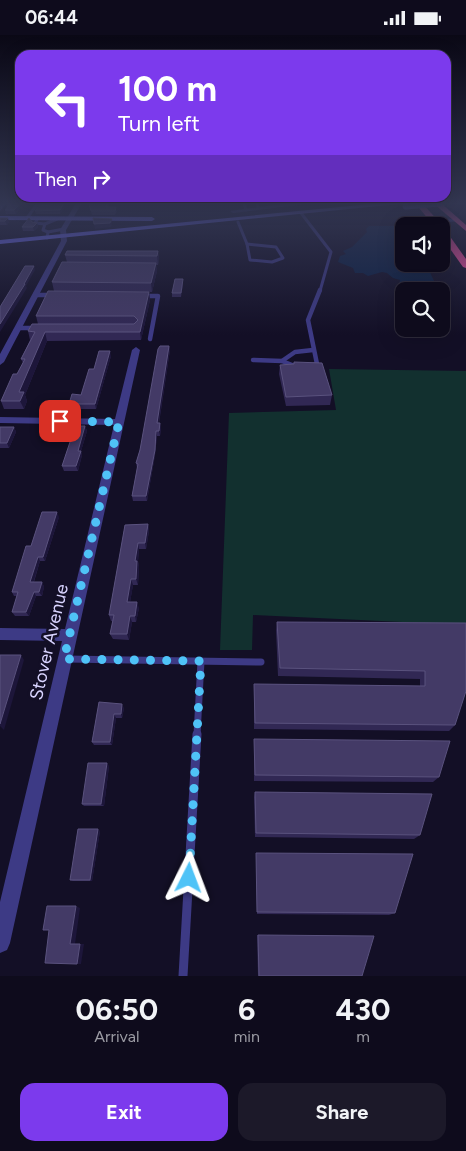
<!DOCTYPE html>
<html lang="en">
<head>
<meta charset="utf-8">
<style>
  body { margin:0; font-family:Figtree,sans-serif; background:#1c1929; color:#f1f3f6; height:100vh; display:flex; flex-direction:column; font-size:19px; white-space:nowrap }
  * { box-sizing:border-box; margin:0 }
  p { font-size:16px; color:#9b9ba3 }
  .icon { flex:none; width:28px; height:28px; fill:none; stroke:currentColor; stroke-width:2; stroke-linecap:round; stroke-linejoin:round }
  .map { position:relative; height:941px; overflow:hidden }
  .sheet { display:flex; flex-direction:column; background:#0e0b1c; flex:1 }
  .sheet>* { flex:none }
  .hud { position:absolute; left:15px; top:15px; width:436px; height:152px; border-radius:15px; box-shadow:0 5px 20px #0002,0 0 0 1px #2e2b3b; background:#7c3aed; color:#fff; overflow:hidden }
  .fabs { position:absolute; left:395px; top:182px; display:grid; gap:10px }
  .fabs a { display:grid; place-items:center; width:55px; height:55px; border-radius:10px; background:#0e0b1c; box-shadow:0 5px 20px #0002,0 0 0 1px #2e2b3b; font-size:25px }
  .pin { position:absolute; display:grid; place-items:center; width:42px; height:42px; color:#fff; margin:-21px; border-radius:10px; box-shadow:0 2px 8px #0006 }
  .me { position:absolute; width:55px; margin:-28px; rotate:3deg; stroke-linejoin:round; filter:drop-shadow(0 0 4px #0008) }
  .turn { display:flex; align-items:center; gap:18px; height:105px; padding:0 20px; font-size:22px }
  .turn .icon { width:65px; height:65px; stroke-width:2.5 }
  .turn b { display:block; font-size:35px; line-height:42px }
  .then { display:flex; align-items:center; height:48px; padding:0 20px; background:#0003; gap:10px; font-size:19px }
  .eta { display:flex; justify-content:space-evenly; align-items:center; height:85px; text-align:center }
  .eta b { font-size:30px; font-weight:700; line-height:35px }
  .button { display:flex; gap:10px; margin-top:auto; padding:10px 20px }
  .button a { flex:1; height:58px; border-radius:15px; background:#7c3aed; color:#fff; font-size:20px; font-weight:700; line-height:58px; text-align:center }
  .button a+a { background:#1c1929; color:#f1f3f6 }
  .status { display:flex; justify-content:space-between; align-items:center; height:35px; padding:0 25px; background:#0e0b1c; direction:ltr }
  .status svg { height:14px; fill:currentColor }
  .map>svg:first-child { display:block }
  .green { fill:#12302f }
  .water { fill:#0a1f44 }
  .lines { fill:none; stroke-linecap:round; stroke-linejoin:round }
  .lane-far3 { stroke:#3d3a85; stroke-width:3 }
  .lane-far2 { stroke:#3d3a85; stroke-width:4.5 }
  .lane-far1 { stroke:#3d3a85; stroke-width:7 }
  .lane { stroke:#3d3a85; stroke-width:9 }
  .street { fill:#3d3a85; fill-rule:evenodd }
  .secondary { fill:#6f6bff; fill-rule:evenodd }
  .highway { fill:#ff4fa3; fill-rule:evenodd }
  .secondary-bridge { stroke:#6f6bff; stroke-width:7 }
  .wall { fill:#312854 }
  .shaded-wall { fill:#1d163a }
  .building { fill:#433a66; stroke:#5a527e }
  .route { stroke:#4fc3f7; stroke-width:9; stroke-dasharray:0 16.2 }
  .labels { text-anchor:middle; stroke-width:5; stroke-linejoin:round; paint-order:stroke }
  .near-street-label { font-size:18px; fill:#d9d4ff; stroke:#130f26 }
</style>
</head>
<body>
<div class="status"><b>06:44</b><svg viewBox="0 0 49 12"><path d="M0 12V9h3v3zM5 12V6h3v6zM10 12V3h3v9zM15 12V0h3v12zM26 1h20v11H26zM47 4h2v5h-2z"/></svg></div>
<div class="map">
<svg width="466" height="941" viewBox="0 0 466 941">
  <rect width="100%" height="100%" fill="#130f26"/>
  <!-- green -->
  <polygon class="green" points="329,334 466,336 466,590 253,580 252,615 220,615 229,378 336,375"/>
  <!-- water -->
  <polygon class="water" points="369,191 396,191 404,194 404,229 426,229 435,248 428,253 422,253 421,250 418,251 418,253 399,250 400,245 393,243 387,238 382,237 368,241 363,238 355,238 353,233 338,227 340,221 346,219 343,216 352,212 367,197 366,194"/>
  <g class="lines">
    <!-- lane-far3 -->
    <g class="lane-far3">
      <polyline points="244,168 246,175"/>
      <polyline points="257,168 258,173"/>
      <polyline points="301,178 331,217 320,256"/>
      <polyline points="27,183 38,168"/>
      <polyline points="38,183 35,188 45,189"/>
      <polyline points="434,186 455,185"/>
      <polyline points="238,187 247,209"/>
      <polyline points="48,197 64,194"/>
      <polyline points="47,203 48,197 43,195 45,189 57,184"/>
      <polygon points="247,209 276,212 283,223 272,227 250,225"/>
    </g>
    <!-- lane-far2 -->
    <g class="lane-far2">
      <polyline points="35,260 53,260"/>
      <polyline points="144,261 158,261 150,304"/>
      <polyline points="18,293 36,293"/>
      <polyline points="253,325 282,326 297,332"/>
      <polyline points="282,326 295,317 313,315"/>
      <polyline points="311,331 317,329 308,285 320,255"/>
    </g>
    <!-- lane-far1 -->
    <g class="lane-far1">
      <polyline points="66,624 261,627"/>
      <polyline points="197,700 201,626"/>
    </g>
    <!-- lane -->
    <polyline class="lane" points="183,941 197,699"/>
    <!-- street -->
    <g class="street">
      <polygon points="1,168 7,168 0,176"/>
      <polygon points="76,168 82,168 66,195 67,206 4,327 0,330 0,319 61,206 60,195"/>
      <polygon points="290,168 313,168 233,178 230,176"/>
      <polygon points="136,312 140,315 10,908 7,915 0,918 0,867 62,606 0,605 0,593 65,594 114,390 0,388 0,382 115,384 132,315"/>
    </g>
    <!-- secondary -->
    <g class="secondary">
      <polygon points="381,168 409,168 0,209 0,205"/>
      <polygon points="0,181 152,182 155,184 152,186 0,185"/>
    </g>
    <!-- highway -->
    <g class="highway">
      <polygon points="415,168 422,168 441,189 442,191 441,192 434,191"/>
      <polygon points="433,168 441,168 466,190 466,196"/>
      <polygon points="441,193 444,193 466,224 466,233 463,232 441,201"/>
    </g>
    <!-- secondary-bridge -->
    <polyline class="secondary-bridge" points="406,171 439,168"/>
  </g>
  <!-- wall -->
  <g class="wall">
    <polygon points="6,168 23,168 20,171 18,171 19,175 16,179 6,179 5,175 8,171 7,171"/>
    <polygon points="41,168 67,168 60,179 36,179 35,176"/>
    <polygon points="89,168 110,168 108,172 117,176 115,180 92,180"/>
    <polygon points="0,183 9,187 7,190 0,190"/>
    <polygon points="32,187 37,188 38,192 34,196 23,196 22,192"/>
    <polygon points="158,216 159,225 158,230 156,230 157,236 152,257 54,256 52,247 67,227 65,220"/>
    <polygon points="183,249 181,262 172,262 172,258"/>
    <polygon points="149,257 150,265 141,305 47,306 25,360 27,366 24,374 4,374 1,366 17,339 23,328 21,324 30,305 28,296 38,289 36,281"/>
    <polygon points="169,311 170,315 159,388 161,393 160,401 157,401 155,420 147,466 133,466 132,461 137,433 136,428"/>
    <polygon points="111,321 96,374 70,374 69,369 81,360 94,334"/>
    <polygon points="294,327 332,360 330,370 286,371 279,339 280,330 294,329"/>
    <polygon points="85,391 87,396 81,416 82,420 78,436 64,436 62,431 70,407 69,404 53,404 52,399"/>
    <polygon points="0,392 14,392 16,397 9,413 0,413"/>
    <polygon points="59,482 45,526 40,526 34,547 42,547 44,552 42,561 36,561 29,581 15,581 12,577 17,561 14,561 12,557"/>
    <polygon points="148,489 149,496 146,514 139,514 138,526 139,532 138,550 133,550 130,567 139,573 136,587 132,587 129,605 113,604 110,599 113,586 111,586 109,580 125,490"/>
    <polygon points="277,587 466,588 455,690 449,696 254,694 254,649 420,651 420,644 278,641 276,595"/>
    <polygon points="99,667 124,673 122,683 116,683 112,710 94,710 92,707"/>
    <polygon points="254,704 439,742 433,747 254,746"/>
    <polygon points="109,731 104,771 84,771 82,769"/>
    <polygon points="255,757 420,800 414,804 255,802 254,762"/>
    <polygon points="100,796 92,846 73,846 70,845"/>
    <polygon points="256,818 395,878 389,880 257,879 256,821"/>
    <polygon points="257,900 258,900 362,941 258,941"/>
  </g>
  <!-- shaded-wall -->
  <g class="shaded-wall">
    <polygon points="64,168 67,168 60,179 60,175"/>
    <polygon points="18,171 19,175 16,179 14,175"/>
    <polygon points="8,183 9,187 7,190 5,186"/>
    <polygon points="112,184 112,188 111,192 95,194 94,189"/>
    <polygon points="37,188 38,192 34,196 33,192"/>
    <polygon points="158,216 159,225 158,230 157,221"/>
    <polygon points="156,228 157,236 152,257 151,248"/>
    <polygon points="34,231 35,235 26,251 27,253 0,297 0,289"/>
    <polygon points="183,244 183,249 181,262 181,258"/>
    <polygon points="149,257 150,265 141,305 140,297"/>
    <polygon points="45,297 47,306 25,360 27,366 24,374 20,366 19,357"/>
    <polygon points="169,311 170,315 158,393 157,388"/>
    <polygon points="110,316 111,321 96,374 95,369"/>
    <polygon points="160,388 161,393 160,401 159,396"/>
    <polygon points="85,391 87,396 81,416 82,420 78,436 76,431 78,416"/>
    <polygon points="14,392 16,397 9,413 7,408"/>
    <polygon points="156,396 157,401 155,420 147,466 146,461"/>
    <polygon points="57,477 59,482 45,526 43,522"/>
    <polygon points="148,489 149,496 146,514 145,508"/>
    <polygon points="138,508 139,514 138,526 139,532 138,550 136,544 135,526"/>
    <polygon points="38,522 40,526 32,552 30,547"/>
    <polygon points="131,544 133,550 129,573 127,567"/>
    <polygon points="42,547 44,552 42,561 39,557"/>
    <polygon points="34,557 36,561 29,581 26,577"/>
    <polygon points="137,567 139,573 136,587 135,581"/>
    <polygon points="130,581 132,587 129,605 127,599"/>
    <polygon points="21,620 24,625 4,695 0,691 0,689"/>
    <polygon points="122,669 124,673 122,683 121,679"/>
    <polygon points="114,679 116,683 112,710 110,707"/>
    <polygon points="107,728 109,731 104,771 101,769"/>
    <polygon points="98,794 100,796 92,846 90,845"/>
    <polygon points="76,871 80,873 75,909 70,909"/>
    <polygon points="80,909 84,909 81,929 77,929"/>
  </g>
  <!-- building -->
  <g class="building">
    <polygon points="41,168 64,168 60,175 35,176"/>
    <polygon points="89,168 108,168 106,172 116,172 115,176 91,176"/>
    <polygon points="9,170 18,171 14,175 5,175"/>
    <polygon points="0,183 8,183 5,186 0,186"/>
    <polygon points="29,183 32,187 37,188 33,192 22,192"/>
    <polygon points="93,183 112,184 110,188 94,189"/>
    <polygon points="67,216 158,216 157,221 65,220"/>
    <polygon points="62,227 156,228 151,248 52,247"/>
    <polygon points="25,231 34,231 24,249 25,249 0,289 0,272"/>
    <polygon points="175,244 183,244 181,258 172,258"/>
    <polygon points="48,256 149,257 140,297 45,297 19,357 24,357 20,366 1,366 13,339 17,339 25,324 21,324 35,297 28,296 32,289 134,289 138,285 134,281 36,281"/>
    <polygon points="160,311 169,311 157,388 160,388 159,396 156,396 155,415 146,461 132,461 138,429 136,428 140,415 158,314"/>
    <polygon points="99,316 110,316 95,369 69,369 72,359 81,360 89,334 94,334"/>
    <polygon points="294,327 322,328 332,360 286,362 280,330 294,329"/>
    <polygon points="54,391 85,391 78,416 81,416 76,431 62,431 71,404 69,404 71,399 52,399"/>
    <polygon points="0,392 14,392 7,408 0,408"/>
    <polygon points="42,477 57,477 43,522 38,522 30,547 42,547 39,557 34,557 26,577 12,577 18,557 12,557 26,511 31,511"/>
    <polygon points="148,489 145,508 138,508 135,526 137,526 136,544 131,544 127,567 137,567 135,581 130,581 127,599 110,599 114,580 109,580 125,490"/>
    <polygon points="277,587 466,588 466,656 455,690 255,688 254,649 425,651 425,636 280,633"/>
    <polygon points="0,620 21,620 0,689"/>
    <polygon points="99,667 122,669 121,679 114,679 110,707 92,707"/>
    <polygon points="254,704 450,706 439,742 255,740"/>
    <polygon points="88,728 107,728 101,769 82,769"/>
    <polygon points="255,757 432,759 420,800 256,798"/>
    <polygon points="78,794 98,794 90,845 70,845"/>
    <polygon points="256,818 413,819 395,878 257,877"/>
    <polygon points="47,871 76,871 70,909 80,909 77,929 45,928 49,895 43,895"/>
    <polygon points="258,900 374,901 362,941 259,941"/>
  </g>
  <!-- sky -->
  <linearGradient id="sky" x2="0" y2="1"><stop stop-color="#0a0815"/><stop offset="0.56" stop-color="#333752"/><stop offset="1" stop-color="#333752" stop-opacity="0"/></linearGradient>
  <rect width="466" height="300" fill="url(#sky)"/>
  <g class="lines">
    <!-- route -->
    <polyline class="route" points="60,386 119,387 64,624 201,626 189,843"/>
  </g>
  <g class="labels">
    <!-- near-street labels -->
    <g class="near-street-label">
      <text transform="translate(49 607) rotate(-77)" y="6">Stover Avenue</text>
    </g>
  </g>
</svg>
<div class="fabs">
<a><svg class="icon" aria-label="sound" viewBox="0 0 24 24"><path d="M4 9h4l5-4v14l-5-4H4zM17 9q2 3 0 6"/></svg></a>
<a><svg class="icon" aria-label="search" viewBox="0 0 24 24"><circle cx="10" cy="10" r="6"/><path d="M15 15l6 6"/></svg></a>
</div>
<div class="pin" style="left:60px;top:386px;background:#d93025"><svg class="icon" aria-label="arrive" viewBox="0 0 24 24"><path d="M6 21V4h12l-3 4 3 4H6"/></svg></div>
<svg class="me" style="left:189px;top:843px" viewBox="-20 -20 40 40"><path d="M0-17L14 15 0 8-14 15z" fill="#4fc3f7" stroke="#fff" stroke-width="4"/></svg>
<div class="hud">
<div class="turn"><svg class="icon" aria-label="left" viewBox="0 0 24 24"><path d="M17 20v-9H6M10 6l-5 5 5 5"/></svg><div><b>100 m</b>Turn left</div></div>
<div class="then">Then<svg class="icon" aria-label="right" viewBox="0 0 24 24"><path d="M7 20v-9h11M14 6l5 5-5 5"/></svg></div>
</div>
</div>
<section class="sheet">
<div class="eta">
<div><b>06:50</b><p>Arrival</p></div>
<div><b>6</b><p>min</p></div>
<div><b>430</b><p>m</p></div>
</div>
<div class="button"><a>Exit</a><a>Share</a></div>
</section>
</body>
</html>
